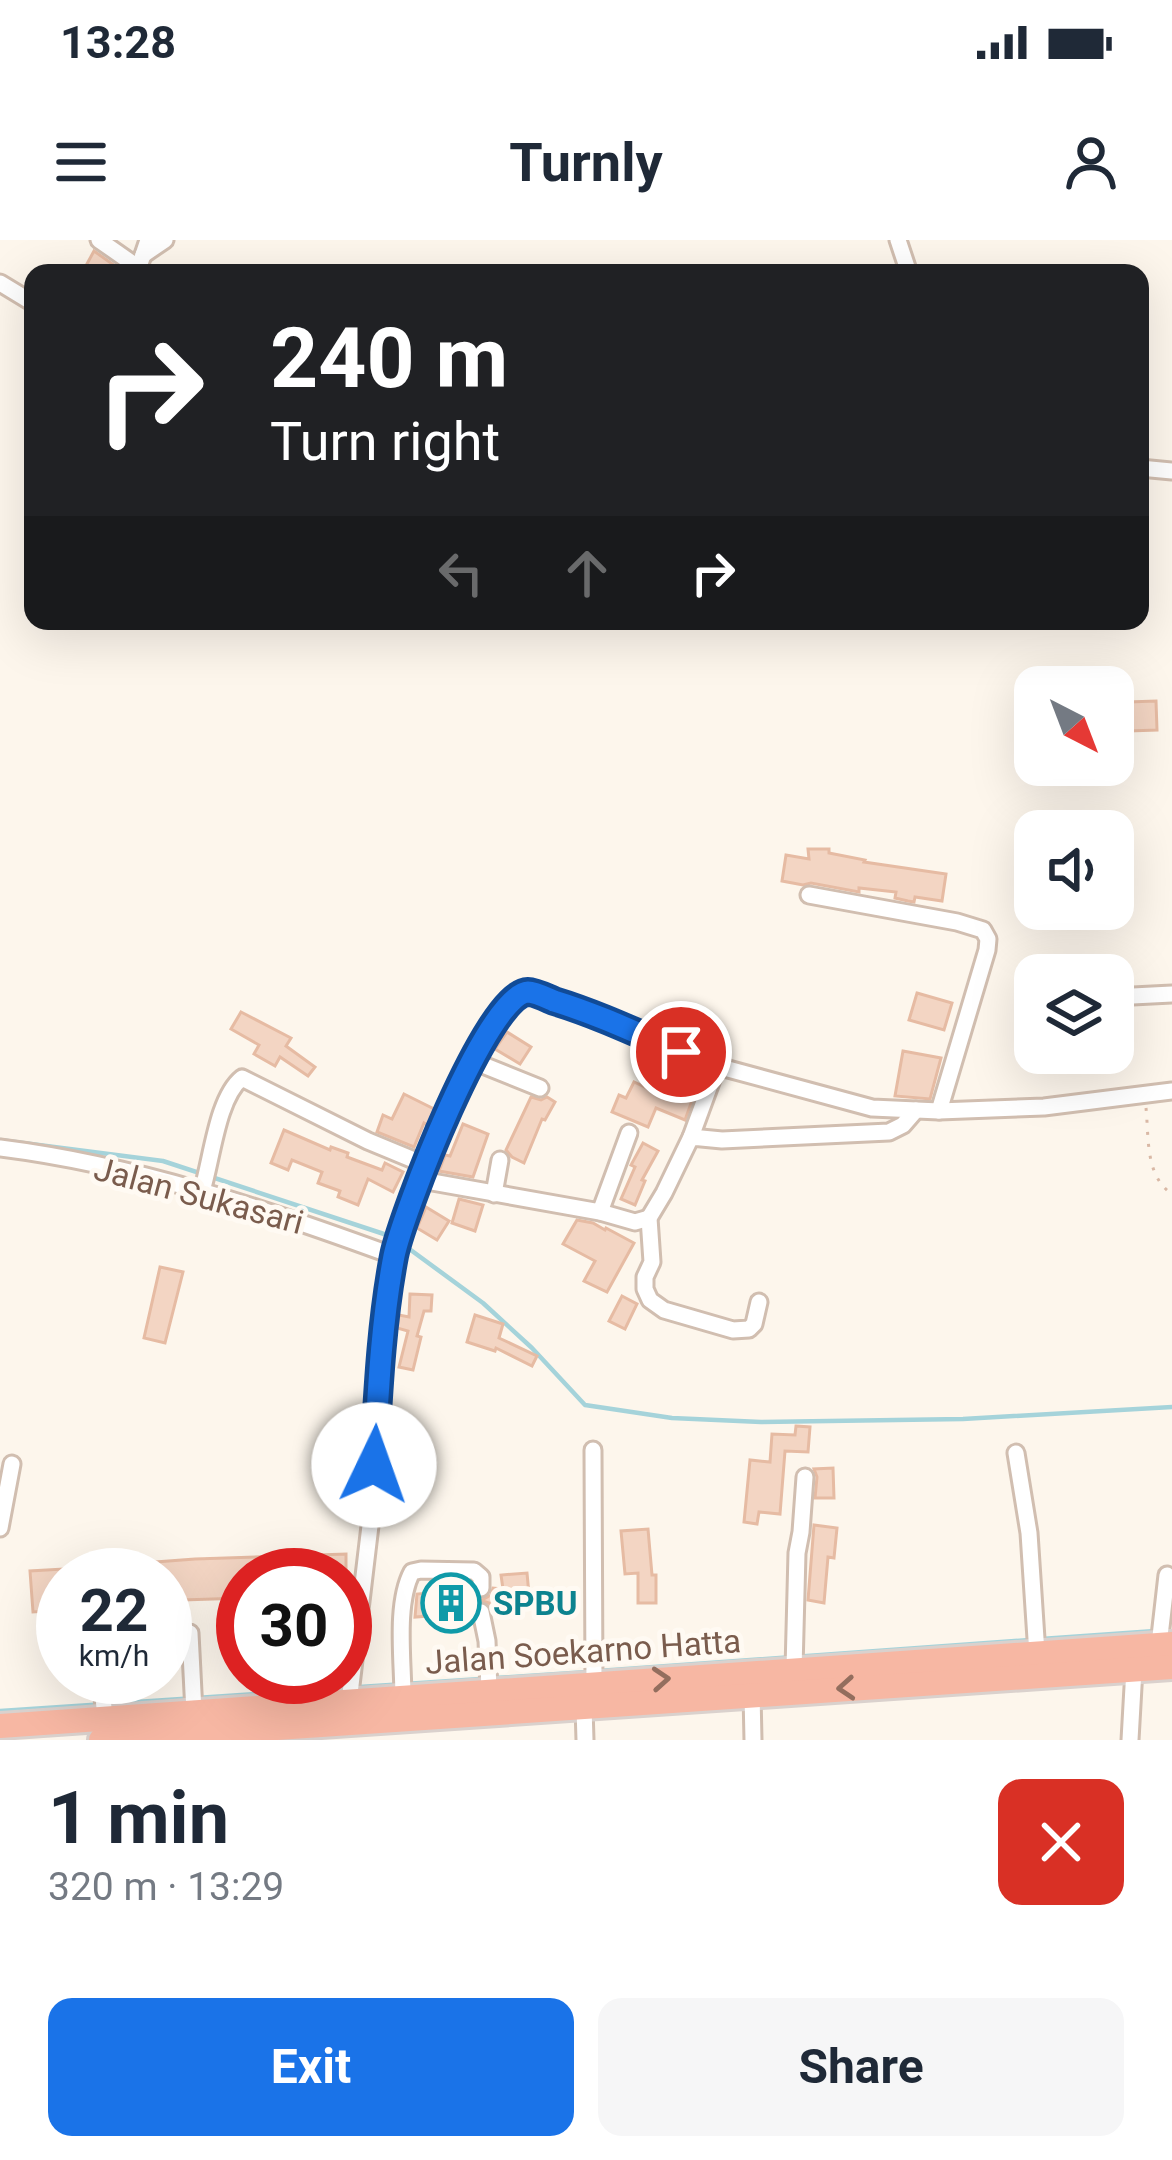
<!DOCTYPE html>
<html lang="en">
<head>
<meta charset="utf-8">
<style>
  body { margin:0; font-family:Roboto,sans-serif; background:#f6f6f7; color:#1f2937; height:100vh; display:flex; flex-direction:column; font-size:45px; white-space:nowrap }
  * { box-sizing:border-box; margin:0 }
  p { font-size:39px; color:#747a83 }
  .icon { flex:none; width:66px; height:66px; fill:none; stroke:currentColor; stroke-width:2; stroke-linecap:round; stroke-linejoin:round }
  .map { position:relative; height:1500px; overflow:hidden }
  .details { display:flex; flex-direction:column; background:#fff; flex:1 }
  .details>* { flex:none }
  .top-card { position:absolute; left:24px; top:24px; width:1125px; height:366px; border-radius:24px; box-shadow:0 12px 48px #0002; background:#202124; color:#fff; overflow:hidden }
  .needle { width:78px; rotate:138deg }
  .tools { position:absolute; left:1014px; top:426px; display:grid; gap:24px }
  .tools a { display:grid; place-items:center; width:120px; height:120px; border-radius:24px; background:#fff; box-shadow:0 12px 48px #0002; font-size:60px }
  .speed { position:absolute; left:36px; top:1308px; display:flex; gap:24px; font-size:60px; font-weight:700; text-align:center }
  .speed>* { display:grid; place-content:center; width:156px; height:156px; border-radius:50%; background:#fff; box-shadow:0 12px 48px #0002; line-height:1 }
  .speed small { font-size:30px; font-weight:400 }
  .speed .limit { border:18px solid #d22; background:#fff; color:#111 }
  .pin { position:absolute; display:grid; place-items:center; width:102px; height:102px; color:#fff; margin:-51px; border:6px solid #fff; border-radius:50%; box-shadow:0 3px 12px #0007 }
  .me { position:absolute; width:132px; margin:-66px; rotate:3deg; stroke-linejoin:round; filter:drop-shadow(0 0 9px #0008) }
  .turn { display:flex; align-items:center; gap:42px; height:252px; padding:0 48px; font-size:54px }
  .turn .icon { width:156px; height:156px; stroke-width:2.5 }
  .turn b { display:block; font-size:84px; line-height:102px }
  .lanes { display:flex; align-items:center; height:114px; padding:0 48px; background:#0003; justify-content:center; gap:60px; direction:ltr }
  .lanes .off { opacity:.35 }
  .round { display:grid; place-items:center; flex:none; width:126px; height:126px; border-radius:24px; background:#f6f6f7 }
  .head { display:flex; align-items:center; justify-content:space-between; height:204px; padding:0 48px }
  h1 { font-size:72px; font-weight:700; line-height:90px }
  .button { display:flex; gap:24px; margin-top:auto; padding:24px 48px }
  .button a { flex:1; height:138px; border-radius:24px; background:#1a73e8; color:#fff; font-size:48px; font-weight:700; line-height:138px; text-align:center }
  .button a+a { background:#f6f6f7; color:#1f2937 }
  .status { display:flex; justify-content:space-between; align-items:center; height:84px; padding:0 60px; background:#fff; direction:ltr }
  .status svg { height:33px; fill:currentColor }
  header { display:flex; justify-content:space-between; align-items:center; height:156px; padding:0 48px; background:#fff; font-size:54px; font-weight:700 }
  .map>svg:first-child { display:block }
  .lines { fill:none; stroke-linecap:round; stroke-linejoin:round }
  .stream { stroke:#a5d3da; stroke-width:4.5 }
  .building { fill:#f3d5c3; stroke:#e6bba3; stroke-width:3 }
  .minor-casing { stroke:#d1beb0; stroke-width:21 }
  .highway-casing { stroke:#dad1cd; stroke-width:30 }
  .path { stroke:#d9b8a5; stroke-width:3; stroke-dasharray:3 9; stroke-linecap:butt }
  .minor { stroke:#fff; stroke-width:15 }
  .highway { stroke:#f7b7a3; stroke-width:24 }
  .oneway { stroke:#936e5e }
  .route-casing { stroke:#114b97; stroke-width:30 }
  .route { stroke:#1a73e8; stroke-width:21 }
  .labels { text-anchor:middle; stroke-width:10; stroke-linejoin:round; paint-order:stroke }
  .street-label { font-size:33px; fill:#7a5c4d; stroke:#fffaf3 }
  .culture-label { font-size:33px; font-weight:bold; fill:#0d838f; stroke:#fffaf3; text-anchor:start }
</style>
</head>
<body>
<div class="status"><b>13:28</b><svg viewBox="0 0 49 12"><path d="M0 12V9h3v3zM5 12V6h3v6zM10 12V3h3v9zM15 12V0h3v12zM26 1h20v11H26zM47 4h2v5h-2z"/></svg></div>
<header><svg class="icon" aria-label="menu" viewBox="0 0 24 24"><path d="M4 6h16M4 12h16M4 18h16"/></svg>Turnly<svg class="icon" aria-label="person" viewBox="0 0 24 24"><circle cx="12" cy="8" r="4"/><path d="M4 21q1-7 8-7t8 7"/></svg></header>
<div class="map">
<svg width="1172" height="1500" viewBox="0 0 1172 1500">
  <rect width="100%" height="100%" fill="#fdf6ec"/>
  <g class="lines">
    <!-- stream -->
    <g class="stream">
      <polyline points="0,900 163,921 393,997 483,1063 532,1108 585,1165 672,1178 761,1182 963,1179 1172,1167"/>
      <polyline points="1041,1399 1155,1391"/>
      <polyline points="598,1431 1030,1400"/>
      <polyline points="0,1471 587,1432"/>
    </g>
  </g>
  <!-- building -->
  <g class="building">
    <polygon points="94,11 125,33 82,33"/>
    <polygon points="1156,461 1157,490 1129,491 1128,462"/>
    <polygon points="808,609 829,609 829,613 865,620 864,622 946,634 942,661 915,657 914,662 908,661 895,658 896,652 859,648 859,652 811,643 803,645 782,641 786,615 809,619"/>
    <polygon points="1113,717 1114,735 1080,735 1079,719"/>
    <polygon points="917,753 952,763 944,790 909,780"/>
    <polygon points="241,772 291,798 286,806 315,827 308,836 280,817 275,826 254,814 259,805 231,789"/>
    <polygon points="507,792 531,807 520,824 495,809"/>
    <polygon points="903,811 941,818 930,859 895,856"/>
    <polygon points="678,823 702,833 685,880 656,868 648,887 612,872 619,855 626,858 634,842 664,856"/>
    <polygon points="404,854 436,870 429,886 424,883 414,907 377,892 383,875 392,879"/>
    <polygon points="531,857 541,860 547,857 555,862 545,880 542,879 524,923 512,917 506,910"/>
    <polygon points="463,884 488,894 473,937 439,931 445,915 450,916"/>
    <polygon points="284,890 330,910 331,907 348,913 347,917 382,930 385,923 403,932 393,952 368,939 358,965 338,957 340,951 318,943 322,932 292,920 288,930 271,923"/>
    <polygon points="643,903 658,911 642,940 645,941 635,965 621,959 635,927 631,925"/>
    <polygon points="459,959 483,965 475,991 452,983"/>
    <polygon points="426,967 449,981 437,1000 417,988"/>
    <polygon points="577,980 593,983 605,990 606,988 634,1003 607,1052 584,1041 595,1021 563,1004"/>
    <polygon points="160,1027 183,1032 165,1103 144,1098"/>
    <polygon points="410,1054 432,1055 431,1071 424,1071 417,1096 421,1097 413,1130 399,1127 408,1091 397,1088 399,1075 409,1077"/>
    <polygon points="622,1056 637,1064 625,1089 609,1081"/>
    <polygon points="475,1075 503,1084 499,1098 537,1116 532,1126 496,1108 495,1111 467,1102"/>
    <polygon points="796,1186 810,1187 808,1212 785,1211 780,1274 759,1272 757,1284 744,1282 750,1220 770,1222 772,1194 795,1195"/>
    <polygon points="833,1228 834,1258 815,1258 817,1237 814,1229"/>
    <polygon points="814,1285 837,1288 834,1318 828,1317 824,1363 808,1360"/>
    <polygon points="648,1289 652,1335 656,1335 656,1363 638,1363 638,1333 625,1334 621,1291"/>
    <polygon points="346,1314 346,1335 243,1335 243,1358 182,1360 165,1363 165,1335 104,1335 103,1326 195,1319"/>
    <polygon points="63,1329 63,1370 33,1372 30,1331"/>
    <polygon points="527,1333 530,1365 492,1369 489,1363 480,1360 472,1364 469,1373 415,1377 417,1354 469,1349 474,1358 482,1360 491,1355 493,1348 503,1349 501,1335"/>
  </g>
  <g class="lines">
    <defs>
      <g id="minor">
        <polyline points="99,0 139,28"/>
        <polyline points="898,0 909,33"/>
        <polyline points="143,15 165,0"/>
        <polyline points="137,33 148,0"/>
        <polyline points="0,43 33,63"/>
        <polyline points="1140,228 1172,231"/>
        <polyline points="809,655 957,682 983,690 988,699 987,710 939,871"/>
        <polyline points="1113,757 1172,754"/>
        <polyline points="473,821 540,848"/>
        <polyline points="691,897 717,826"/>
        <path d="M0 908C136 925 266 969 394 1016"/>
        <polyline points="421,940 600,972 635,982 649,978"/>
        <path d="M202 951C212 919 217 858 242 838L368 901 426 925"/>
        <polyline points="494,954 500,920"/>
        <polyline points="600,972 629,893"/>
        <polyline points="759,1062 754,1084 749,1089 733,1090 664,1070 650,1060 645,1049 645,1037 652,1022 649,978 664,953 691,897 722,900 889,892 903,885 916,870"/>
        <polyline points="593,1210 594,1444"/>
        <polyline points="1016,1213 1029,1293 1037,1414"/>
        <polyline points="0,1288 12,1224"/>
        <polyline points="481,1372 487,1401 489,1450"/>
        <polyline points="190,1393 194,1472"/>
        <polyline points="1159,1405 1167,1335"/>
        <polyline points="794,1429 797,1313 801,1292 805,1237"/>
        <polyline points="101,1437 105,1478"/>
        <polyline points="752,1454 753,1500"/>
        <path d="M403 1458C403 1421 395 1364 412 1332L421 1330 474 1331 481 1337V1348"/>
        <polyline points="349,1462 372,1269 379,1135 394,1016 455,854 477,809 501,771 516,756 528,752 573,767 717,826 872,868 939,871 1044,867 1172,851"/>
        <polyline points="584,1467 585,1500"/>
        <polyline points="1130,1500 1134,1429"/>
      </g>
      <g id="highway">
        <polyline points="0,1486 1172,1404"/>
        <polyline points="101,1500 1172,1427"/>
      </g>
    </defs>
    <!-- minor casing -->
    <use href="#minor" class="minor-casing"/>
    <!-- highway casing -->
    <use href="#highway" class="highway-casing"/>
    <!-- path -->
    <path class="path" d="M1146 868C1149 898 1145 936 1172 954"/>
    <!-- minor -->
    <use href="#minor" class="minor"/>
    <!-- highway -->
    <use href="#highway" class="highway"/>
  </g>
  <!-- one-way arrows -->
  <defs><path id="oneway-chevron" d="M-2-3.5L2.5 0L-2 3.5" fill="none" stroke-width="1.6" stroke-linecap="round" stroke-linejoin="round" transform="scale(3)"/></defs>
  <g class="oneway">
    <use href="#oneway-chevron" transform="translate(661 1439) rotate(-4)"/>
    <use href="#oneway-chevron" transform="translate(846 1448) rotate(176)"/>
  </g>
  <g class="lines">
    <defs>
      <path id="route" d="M374 1225C378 1156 381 1084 394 1016 402 976 487 753 528 752 535 752 547 758 554 761 597 774 639 794 681 812"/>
    </defs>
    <!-- route casing -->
    <use href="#route" class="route-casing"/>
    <!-- route -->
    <use href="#route" class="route"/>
  </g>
  <!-- icons -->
  <defs>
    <symbol id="building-ring" viewBox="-11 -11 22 22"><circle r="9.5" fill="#fffaf3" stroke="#0f9aa8" stroke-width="1.5"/><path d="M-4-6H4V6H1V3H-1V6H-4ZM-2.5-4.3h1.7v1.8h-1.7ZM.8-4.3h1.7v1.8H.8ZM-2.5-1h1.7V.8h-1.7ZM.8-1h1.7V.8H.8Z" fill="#0f9aa8"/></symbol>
  </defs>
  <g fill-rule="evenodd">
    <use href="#building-ring" x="418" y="1330" width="66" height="66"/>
  </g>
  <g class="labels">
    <!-- street labels -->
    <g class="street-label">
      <text transform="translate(199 955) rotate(15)" y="12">Jalan Sukasari</text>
      <text transform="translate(583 1411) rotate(-4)" y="12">Jalan Soekarno Hatta</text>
    </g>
    <!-- culture labels -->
    <g class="culture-label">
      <text x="493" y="1375">SPBU</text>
    </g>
  </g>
</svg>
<div class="tools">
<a><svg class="needle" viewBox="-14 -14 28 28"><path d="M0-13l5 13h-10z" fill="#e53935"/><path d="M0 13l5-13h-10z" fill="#747a83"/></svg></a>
<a><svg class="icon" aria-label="sound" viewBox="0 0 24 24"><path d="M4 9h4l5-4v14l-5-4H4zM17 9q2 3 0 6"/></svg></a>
<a><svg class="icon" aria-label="layers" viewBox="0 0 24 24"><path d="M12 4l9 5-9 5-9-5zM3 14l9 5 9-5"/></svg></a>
</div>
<div class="speed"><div>22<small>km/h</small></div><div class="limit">30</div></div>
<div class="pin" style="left:681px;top:812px;background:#d93025"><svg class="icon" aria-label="arrive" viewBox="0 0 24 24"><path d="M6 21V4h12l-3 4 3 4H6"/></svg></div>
<svg class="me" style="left:374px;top:1225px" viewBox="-20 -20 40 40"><circle r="19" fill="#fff"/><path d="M0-13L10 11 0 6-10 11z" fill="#1a73e8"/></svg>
<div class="top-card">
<div class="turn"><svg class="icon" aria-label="right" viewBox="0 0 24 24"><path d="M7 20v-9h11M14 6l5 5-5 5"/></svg><div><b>240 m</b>Turn right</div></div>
<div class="lanes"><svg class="icon off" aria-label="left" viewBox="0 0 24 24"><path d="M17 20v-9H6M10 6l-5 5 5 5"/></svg><svg class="icon off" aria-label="ahead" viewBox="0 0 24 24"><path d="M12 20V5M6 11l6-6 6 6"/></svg><svg class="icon" aria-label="right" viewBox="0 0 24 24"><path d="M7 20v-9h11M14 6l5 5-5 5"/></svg></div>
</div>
</div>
<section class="details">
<div class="head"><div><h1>1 min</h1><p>320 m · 13:29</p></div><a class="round" style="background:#d93025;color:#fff"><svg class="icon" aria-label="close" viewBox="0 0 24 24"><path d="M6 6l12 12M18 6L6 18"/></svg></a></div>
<div class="button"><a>Exit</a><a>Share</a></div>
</section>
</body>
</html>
